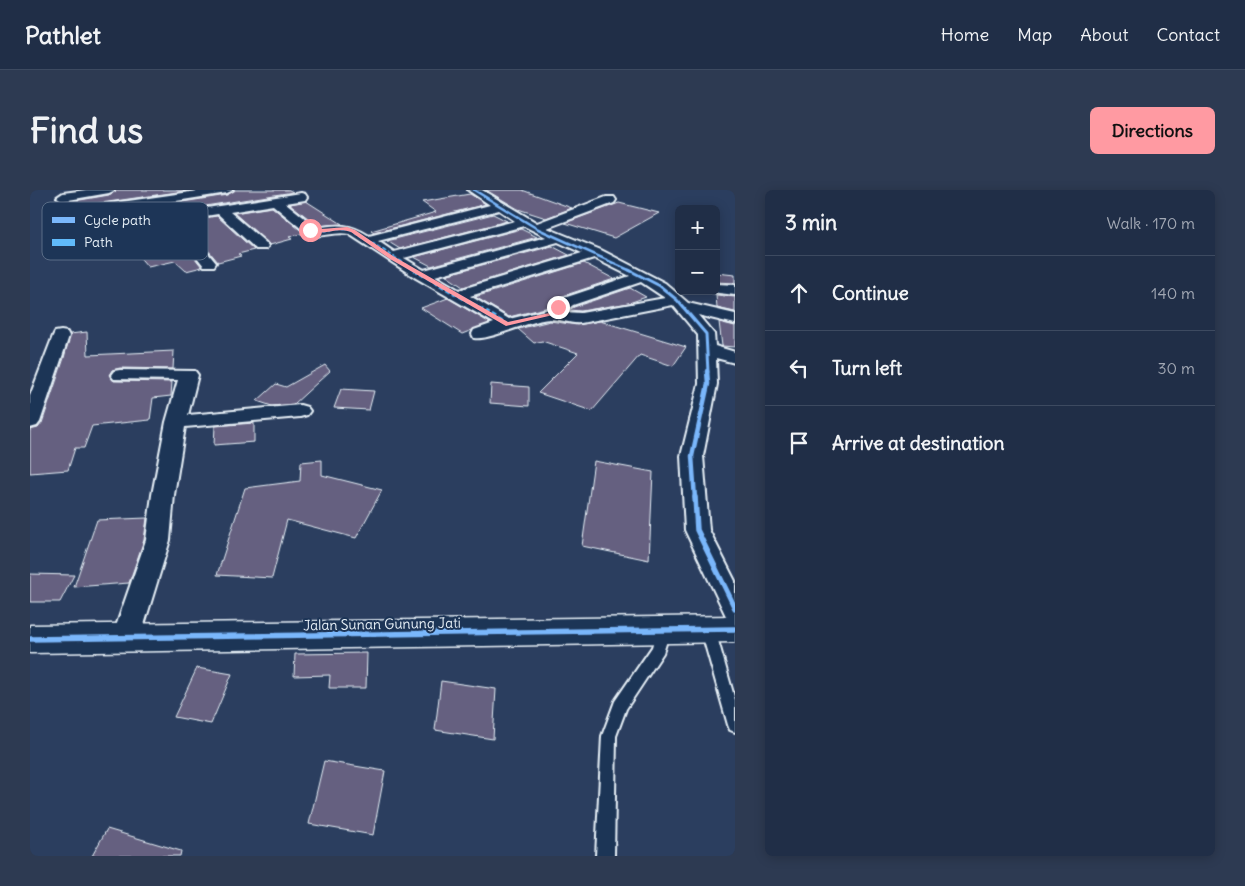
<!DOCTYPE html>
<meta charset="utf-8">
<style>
:root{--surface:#202e47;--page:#2d3a52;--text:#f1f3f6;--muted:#a2a8b4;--line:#3d4a60;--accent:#ff9aa2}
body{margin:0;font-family:Delius,sans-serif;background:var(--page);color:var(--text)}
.controls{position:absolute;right:15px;top:15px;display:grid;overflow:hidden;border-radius:8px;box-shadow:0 2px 12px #0003}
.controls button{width:45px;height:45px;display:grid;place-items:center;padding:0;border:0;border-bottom:1px solid var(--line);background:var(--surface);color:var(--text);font:25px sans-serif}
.stop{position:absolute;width:15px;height:15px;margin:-11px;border:4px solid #ff9aa2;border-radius:50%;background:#fff}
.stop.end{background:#ff9aa2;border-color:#fff;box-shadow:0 1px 5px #0008}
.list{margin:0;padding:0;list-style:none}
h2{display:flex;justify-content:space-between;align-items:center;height:65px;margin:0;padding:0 20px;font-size:21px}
h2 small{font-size:16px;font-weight:400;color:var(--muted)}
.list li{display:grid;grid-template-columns:32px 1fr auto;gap:15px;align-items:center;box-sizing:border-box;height:75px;padding:0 20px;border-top:1px solid var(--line)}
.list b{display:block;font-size:19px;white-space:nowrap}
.list em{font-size:16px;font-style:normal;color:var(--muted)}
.icon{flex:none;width:28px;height:28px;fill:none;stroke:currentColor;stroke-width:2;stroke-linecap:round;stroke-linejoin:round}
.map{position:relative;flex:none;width:705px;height:666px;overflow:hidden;border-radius:8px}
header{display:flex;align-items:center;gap:30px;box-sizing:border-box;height:70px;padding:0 25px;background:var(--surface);border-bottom:1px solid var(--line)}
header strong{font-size:24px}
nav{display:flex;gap:28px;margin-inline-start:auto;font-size:18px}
.intro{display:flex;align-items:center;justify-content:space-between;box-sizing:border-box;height:120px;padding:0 30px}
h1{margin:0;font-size:35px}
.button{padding:12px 22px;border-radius:8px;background:var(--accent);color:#111;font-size:18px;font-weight:700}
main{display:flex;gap:30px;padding:0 30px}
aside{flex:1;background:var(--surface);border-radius:8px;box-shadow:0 2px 12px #0003}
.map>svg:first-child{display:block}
.building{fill:#656180;stroke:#e8f1f8}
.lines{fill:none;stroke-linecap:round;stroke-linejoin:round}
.lane-casing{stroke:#e8f1f8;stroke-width:4}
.street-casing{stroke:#e8f1f8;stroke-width:4}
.secondary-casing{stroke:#e8f1f8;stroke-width:3}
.lane{fill:#1d3557;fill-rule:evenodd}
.street{fill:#1d3557;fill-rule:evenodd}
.secondary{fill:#1d3557;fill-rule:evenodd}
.quiet-far1{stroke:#60bafa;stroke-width:2;stroke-dasharray:4.5 2;stroke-linecap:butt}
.quiet{stroke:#60bafa;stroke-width:2.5;stroke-dasharray:5 2.5;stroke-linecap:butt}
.cycleway-far3-casing{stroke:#1d3557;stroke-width:4.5}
.cycleway-far2-casing{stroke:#1d3557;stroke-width:5}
.cycleway-far1-casing{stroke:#1d3557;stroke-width:7}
.cycleway-casing{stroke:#1d3557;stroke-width:9}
.cycleway-far3{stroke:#7ab7fb;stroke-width:2.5}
.cycleway-far2{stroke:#7ab7fb;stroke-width:3}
.cycleway-far1{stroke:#7ab7fb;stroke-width:4.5}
.cycleway{stroke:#7ab7fb;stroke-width:5.5}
.route{fill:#ff9aa2}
.labels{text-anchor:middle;stroke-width:4;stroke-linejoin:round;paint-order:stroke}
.street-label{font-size:14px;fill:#e8f1f8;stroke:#1d3557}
.key{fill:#1d3557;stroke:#5a6d87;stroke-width:1}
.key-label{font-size:14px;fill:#e8f1f8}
</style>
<header>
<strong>Pathlet</strong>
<nav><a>Home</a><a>Map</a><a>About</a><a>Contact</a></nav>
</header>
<div class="intro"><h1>Find us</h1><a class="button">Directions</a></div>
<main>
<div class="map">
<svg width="705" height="666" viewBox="0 0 705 666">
<rect width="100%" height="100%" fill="#2b3e5f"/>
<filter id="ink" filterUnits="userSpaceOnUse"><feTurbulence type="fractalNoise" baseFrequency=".02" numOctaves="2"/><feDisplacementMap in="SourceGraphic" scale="10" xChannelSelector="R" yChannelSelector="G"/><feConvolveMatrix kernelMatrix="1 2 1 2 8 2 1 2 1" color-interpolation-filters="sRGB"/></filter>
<g filter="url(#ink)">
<path class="building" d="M87,0H161L64,14L56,21L64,26L197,5L205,0H259L263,2L69,33L63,37L60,33L49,35L40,23H37L33,13L79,5Z
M456,0H492L542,18L516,28L488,19Z
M440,4L456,14L344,43L341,41L406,22L392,12Z
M276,11L312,34L288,36L260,14Z
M589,13L629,23L584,48L535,33Z
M242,17L274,43L259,47L262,49L240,55L204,23Z
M463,24L477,31L370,59L357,51Z
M187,26L224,60L208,64L211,66L188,72L154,31Z
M138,34L172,77L156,81L145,71L118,77L106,63L96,56H93L78,43L98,40V43L120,64L126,66L135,60L119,44L133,40L135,35Z
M491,39L507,47L401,76L384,67Z
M522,56L539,65L433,97L415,85Z
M554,73L584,89L530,107L515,118L479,127L445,107Z
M686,83L705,85V93L686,92Z
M600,98L616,107L599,113L551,121L539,120L544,117Z
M686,105L705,107V122L687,118Z
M418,108L460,133L432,144L391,118Z
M520,131L547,135L570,131L656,157L643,176L610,165L562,221L508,203L548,163L512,151L504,153L488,139Z
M689,132L705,136V157L692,156Z
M57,142L58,165L144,161L143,179L90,178L82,180L79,185L84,191L142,192L141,206L123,208L120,230L62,236L54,258H45L38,280L0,283V240L8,238L12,233L34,168L40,144Z
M295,175L300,181L264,214L242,216L227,211L246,194L256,197Z
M461,194L499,197V216L460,213Z
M311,199L344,201L339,220L304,218Z
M224,233V252L184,255L185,236Z
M292,270V285L352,300L326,348L257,330L242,388L187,385L215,298L270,291L271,272Z
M564,271L623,282L619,370L552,356Z
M117,328L114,350L99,393L44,397L67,330Z
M0,384L44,385L30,412H0Z
M337,463L336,498H299L300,485L264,486L265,464Z
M167,478L202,484L181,534L144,527Z
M411,491L466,499L463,549L405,540Z
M294,571L355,581L343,645L279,634Z
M77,639L151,661L150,666H62Z"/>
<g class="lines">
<g class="lane-casing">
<path id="lane" d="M678,435L683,436L685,440L705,510V542L700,540L698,535L671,440L673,436Z
M633,436L638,437L640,441L633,463L596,519L586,546L584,666H566L572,546L585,511L622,457L628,437Z"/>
</g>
<g class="street-casing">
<path id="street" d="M56,0H85L79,3L33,11L27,7L33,3Z
M174,0H203L197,3L64,24L58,20L64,16Z
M438,0H452L507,33L576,7H584L586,10L584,13L517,38L571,60L635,93L658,113L705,124V134L668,125L684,144L685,156L705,162V173L686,168L687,194L673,266L679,340L705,391V429L696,426L655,340L651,266L669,194L668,145L643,115L551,133C540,134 531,129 520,129C500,130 459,151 444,148L442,144L444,140L464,133L386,88L319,44C305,41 292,48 279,45L243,15L200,22L236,53L238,56L236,59H226L188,24L151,30L186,73L184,76H174L139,32L132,33L133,35L132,38L115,43L133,60L126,64L121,63L99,42L101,39L110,36L69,43L63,39L69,35L271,3L275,4L277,7L275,10L256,13L287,38C307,34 321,34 339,46L460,15ZM469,20L485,31L364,62L348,51ZM494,36L516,47L394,80L374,68ZM528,52L552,63L429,100L405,86ZM564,68L600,86L531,109L516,120L479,129L440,106ZM611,92L635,108L551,123L533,122L543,115Z
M686,94L705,95V105L681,102L686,101Z
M31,141L37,142L39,146L10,232L7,236L0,238V206L23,146L25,142Z
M90,180L165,181L168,185L158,225L270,215L277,217L280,221L277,225L270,227L155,237L144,305L140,350L110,448L106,456L96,460L86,456L82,448L116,350L122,305L136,232L148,190L84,189L81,185L84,181Z"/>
</g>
<g class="secondary-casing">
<path id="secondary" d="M705,426V452L0,463V435Z"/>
</g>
<use href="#lane" class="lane"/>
<use href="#street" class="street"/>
<use href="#secondary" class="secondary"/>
<path class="quiet-far1" d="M280,40C295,43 309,36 323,41L386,81"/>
<path class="quiet" d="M384,80L477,134"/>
<g class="cycleway-far3-casing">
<path id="cycleway-far3" d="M444,0L506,38L601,81"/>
</g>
<g class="cycleway-far2-casing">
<path id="cycleway-far2" d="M599,80L630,96L647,110L676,144L678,182"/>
</g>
<g class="cycleway-far1-casing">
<path id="cycleway-far1" d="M665,309L662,266L678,194L677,181"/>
</g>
<g class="cycleway-casing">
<path id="cycleway" d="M665,307L667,340L705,418
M0,449L705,439"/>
</g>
<use href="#cycleway-far3" class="cycleway-far3"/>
<use href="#cycleway-far2" class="cycleway-far2"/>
<use href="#cycleway-far1" class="cycleway-far1"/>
<use href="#cycleway" class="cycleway"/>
</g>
</g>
<path class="route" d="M317,37L325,40L363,66L478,132L519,123L526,116L531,117L523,125L476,136L360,69L321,42C307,36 292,47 278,40Z"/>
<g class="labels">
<g class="street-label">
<text transform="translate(352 434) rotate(-1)" y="5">Jalan Sunan Gunung Jati</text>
</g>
</g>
<rect x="12" y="12" width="166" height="58" rx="8" class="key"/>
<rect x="22" y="27" width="23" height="6" fill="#7ab7fb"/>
<rect x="22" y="49" width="23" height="7" fill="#60bafa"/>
<g class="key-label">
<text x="54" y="35">Cycle path</text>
<text x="54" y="57">Path</text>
</g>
</svg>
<div class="controls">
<button>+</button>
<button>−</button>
</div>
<div class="stop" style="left:280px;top:40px"></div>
<div class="stop end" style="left:528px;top:117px"></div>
</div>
<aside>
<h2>3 min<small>Walk · 170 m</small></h2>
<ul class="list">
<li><svg class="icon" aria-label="ahead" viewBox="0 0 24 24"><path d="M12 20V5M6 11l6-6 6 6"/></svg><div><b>Continue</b></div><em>140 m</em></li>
<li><svg class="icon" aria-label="left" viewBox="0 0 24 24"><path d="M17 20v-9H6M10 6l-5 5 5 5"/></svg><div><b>Turn left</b></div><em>30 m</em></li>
<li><svg class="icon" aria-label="arrive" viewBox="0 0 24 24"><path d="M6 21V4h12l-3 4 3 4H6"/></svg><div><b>Arrive at destination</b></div></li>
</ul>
</aside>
</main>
